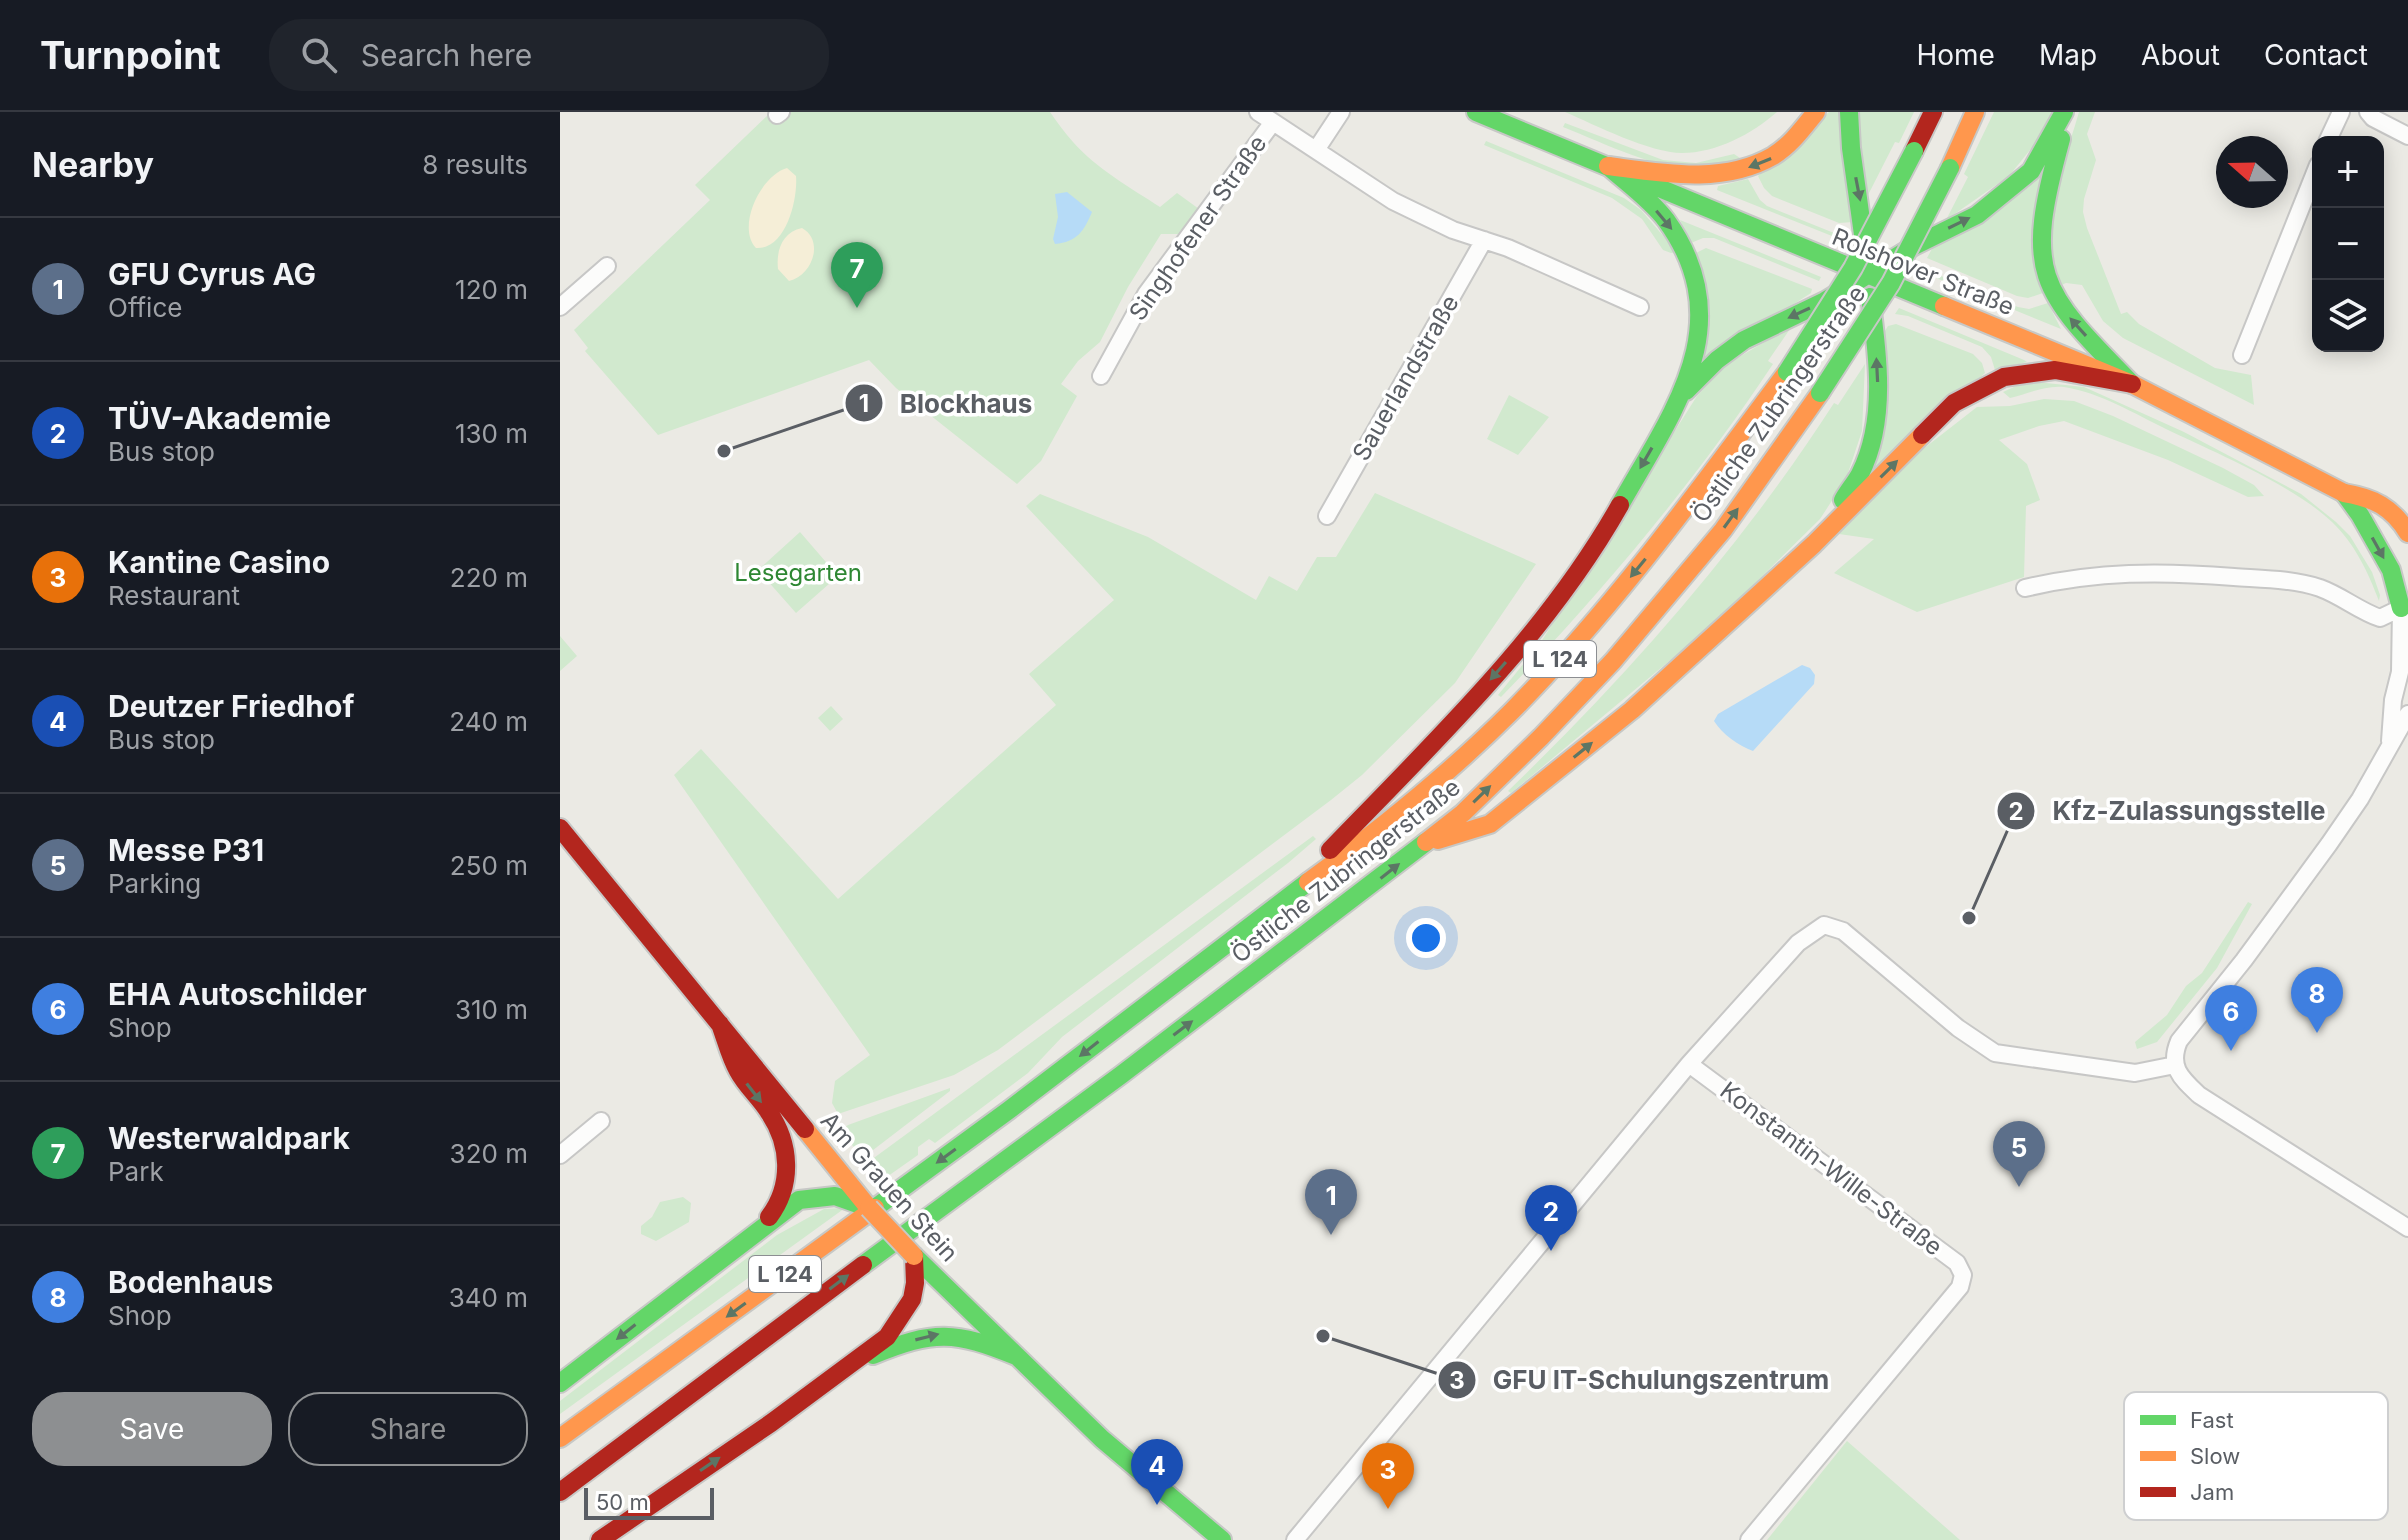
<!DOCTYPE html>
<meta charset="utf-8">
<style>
:root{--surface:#171b24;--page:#20242c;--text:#f1f3f6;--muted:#9ea1a6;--line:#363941;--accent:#8d8f91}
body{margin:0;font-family:Inter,sans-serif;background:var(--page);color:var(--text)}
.controls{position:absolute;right:24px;top:24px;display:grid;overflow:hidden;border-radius:16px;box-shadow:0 4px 20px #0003}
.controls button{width:72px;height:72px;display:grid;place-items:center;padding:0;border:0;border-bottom:2px solid var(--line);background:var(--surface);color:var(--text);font:40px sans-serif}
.compass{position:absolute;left:1656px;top:24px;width:72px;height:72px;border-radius:50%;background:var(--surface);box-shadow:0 4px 20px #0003;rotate:290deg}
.scale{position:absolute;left:24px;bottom:20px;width:130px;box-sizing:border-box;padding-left:8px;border:4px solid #5a5e64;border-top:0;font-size:22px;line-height:28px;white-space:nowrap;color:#5a5e64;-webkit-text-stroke:6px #fff;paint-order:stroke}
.you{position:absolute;left:866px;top:826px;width:28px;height:28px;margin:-20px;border:6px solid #fff;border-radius:50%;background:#1a73e8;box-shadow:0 0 0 12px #1a73e833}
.badge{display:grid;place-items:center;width:52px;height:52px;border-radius:50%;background:var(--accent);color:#fff;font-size:26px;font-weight:700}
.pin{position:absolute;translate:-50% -66px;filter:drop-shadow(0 2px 4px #0008)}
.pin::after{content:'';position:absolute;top:42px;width:28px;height:24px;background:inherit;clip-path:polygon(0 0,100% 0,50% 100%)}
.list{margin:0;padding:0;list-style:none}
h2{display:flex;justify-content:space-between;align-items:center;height:104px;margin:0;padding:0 32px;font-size:34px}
h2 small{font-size:26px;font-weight:400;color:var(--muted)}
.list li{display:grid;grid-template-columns:52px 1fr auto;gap:24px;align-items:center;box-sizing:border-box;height:144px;padding:0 32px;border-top:2px solid var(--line)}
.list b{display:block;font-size:30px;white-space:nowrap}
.list p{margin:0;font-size:26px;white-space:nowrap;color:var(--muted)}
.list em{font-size:26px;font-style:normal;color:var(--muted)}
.actions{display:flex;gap:16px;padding:24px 32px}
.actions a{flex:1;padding:18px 0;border:2px solid var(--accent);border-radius:32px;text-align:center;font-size:28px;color:var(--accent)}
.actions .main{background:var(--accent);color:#fff}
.icon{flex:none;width:44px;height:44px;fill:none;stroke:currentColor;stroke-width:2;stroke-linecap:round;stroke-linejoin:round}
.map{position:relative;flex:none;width:1848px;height:1428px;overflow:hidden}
header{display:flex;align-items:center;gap:48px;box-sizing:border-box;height:112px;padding:0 40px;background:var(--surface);border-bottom:2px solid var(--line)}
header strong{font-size:38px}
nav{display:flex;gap:44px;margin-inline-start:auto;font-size:28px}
.search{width:560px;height:72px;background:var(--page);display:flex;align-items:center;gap:20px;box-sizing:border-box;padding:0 28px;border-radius:32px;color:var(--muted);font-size:30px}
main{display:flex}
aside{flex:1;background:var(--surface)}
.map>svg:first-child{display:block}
.green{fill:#d1e9ce}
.sand{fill:#f5eed7}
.water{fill:#b6dbf7}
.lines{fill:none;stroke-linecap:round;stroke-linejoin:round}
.street-casing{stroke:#c7c7c6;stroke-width:20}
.fast-casing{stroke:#c7c8c6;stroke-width:22}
.slow-casing{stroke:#c7c8c6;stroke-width:22}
.jam-casing{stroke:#c7c8c6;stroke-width:22}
.street{stroke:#fcfcfb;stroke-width:16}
.fast{stroke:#63d668;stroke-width:18}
.slow{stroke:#ff974d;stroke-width:18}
.jam{stroke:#b3261e;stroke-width:18}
.fast-bridge-casing{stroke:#c7c8c6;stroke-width:22;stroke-linecap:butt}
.slow-bridge-casing{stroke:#c7c8c6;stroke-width:22;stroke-linecap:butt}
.fast-bridge{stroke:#63d668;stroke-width:18}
.slow-bridge{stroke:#ff974d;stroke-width:18}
.oneway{fill:#5c7665}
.labels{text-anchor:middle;stroke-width:7;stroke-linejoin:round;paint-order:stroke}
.shield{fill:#fff;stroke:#8c8e92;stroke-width:2}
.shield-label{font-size:22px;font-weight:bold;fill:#5a5e64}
.street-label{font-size:24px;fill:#5a5e64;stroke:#fff}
.park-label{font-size:24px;fill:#2e8733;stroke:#fff}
.key{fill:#fff;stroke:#cecfd0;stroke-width:2}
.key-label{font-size:22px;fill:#5a5e64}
.leader{fill:none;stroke:#5a5e64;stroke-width:3}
.callout-dot{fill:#5a5e64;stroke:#fff;stroke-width:3}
.mark-label{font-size:24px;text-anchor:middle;font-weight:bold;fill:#fff}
.callout-label{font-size:26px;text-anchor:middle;font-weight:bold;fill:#5a5e64;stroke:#fff;stroke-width:7;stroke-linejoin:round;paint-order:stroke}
</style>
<header>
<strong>Turnpoint</strong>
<div class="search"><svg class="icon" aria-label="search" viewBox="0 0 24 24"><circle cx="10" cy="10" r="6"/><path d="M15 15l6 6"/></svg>Search here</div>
<nav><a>Home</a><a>Map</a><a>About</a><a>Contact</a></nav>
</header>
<main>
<aside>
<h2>Nearby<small>8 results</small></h2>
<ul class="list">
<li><span class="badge" style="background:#5c6f8a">1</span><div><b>GFU Cyrus AG</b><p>Office</p></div><em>120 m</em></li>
<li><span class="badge" style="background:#1a4fb4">2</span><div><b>TÜV-Akademie</b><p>Bus stop</p></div><em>130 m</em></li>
<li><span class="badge" style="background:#e8710a">3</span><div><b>Kantine Casino</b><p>Restaurant</p></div><em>220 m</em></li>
<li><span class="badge" style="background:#1a4fb4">4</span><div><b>Deutzer Friedhof</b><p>Bus stop</p></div><em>240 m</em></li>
<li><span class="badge" style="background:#5c6f8a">5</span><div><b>Messe P31</b><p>Parking</p></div><em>250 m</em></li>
<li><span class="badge" style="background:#3f7fe0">6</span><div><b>EHA Autoschilder</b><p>Shop</p></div><em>310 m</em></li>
<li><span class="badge" style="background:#2e9e5b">7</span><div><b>Westerwaldpark</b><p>Park</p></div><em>320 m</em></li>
<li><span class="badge" style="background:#3f7fe0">8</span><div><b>Bodenhaus</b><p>Shop</p></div><em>340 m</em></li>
</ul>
<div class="actions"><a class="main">Save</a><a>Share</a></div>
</aside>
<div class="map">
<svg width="1848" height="1428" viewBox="0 0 1848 1428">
<rect width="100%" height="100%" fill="#ebeae4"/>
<path class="green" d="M211,0H490C497,10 505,21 513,30C537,57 571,76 600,95L617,81L639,97L620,122H601L568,175L540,230L518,249L501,272L517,284L481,349L457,372L336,276L309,248L98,323L25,239L28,236L14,218L150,88L135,73Z
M1005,0H1217C1192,22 1156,41 1122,41C1090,41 1035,13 1005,0Z
M1269,0H1280L1293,110L1279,111L1212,84L1204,76L1198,64Z
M1297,0H1354L1339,31L1335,30L1308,83Z
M1434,0H1492L1478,28L1449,64L1386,108L1408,65L1404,62Z
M1519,0H1535L1527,22L1536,48L1524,87L1523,100L1527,116L1561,202L1567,200L1579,212L1655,256L1691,263L1694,293L1563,226L1543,209L1522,173L1506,171L1499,174C1478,116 1503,55 1519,0Z
M1005,11L1103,48L1136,51L1174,42L1180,46L1181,52C1118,70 1061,38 1003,15Z
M926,29L1064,86L1081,98L1117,140L1111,141L1103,138L1082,107L1052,86L924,33Z
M1486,49L1483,181L1468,186L1457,184L1367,146L1374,133Z
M1188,67L1200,88L1207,94L1274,121L1286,122L1282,128L1157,78L1158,74Z
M1120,108L1261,165L1259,169L1154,126H1143L1131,131Z
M1146,136L1252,177L1251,181L1142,251L1136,141Z
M1361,156L1458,195L1469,197L1488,191L1501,217L1359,159Z
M1339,196L1464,248L1467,250L1435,258L1431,245L1422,235L1348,204L1335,202Z
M1336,212L1413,242L1422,251L1425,261L1304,369L1320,227L1328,214Z
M1232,214L1208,249L1213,252C1133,372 1041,482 941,585L938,583L979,533L1137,284L1167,252Z
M1305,252L1302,319L1286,367L1260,407L1156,510L951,681L948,679C1070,561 1182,434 1274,291L1278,293Z
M1467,269L1524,275L1542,283L1624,320L1741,382L1776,410L1790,424L1812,460L1820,483L1819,489C1808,460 1795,432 1772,410C1733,373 1656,341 1606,317C1575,302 1539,280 1504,275C1485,273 1468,282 1450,286L1443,280Z
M949,283L989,305L958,343L927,327Z
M1484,287L1514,289L1553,304L1663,356L1694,373L1704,384L1688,385L1608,348L1504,309L1479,314L1439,328L1467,352L1480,388L1466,394L1464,465L1357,500L1274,461L1314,427L1279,422L1358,341L1417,295L1450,294Z
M815,381L976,452L895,571L802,663L771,688L438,938L394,963L278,1002L272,991L275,969L310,943L114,663L141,637L278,787L496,593L469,562L554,488L466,394L480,382L588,425L696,488L709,464L737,479L757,445H776Z
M240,420L278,464L236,501L198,458Z
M0,524L17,544L0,559Z
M271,594L283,607L270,619L258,606Z
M753,724L756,727L728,751L502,925L468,961L375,1031L369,1027L358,1035V1043L321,1069L311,1059L307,1051Z
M1688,790L1692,792L1657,856L1597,930L1577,937L1575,930L1607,903L1626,874L1642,861Z
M390,976V979L304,1045L279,1020L288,1013Z
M123,1085L131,1091L129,1110L96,1129L81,1122V1114L92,1105L100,1090Z
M285,1096L0,1302V1289L217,1123L264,1097Z
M1287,1329L1400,1428H1207Z"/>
<path class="sand" d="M227,56L236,64C238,87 226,138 196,136C176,115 201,63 227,56Z
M242,116C265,129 252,164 229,169L218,157C216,139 222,120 242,116Z"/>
<path class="water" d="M507,80L532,100C524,119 517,130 495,132L493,127L498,105L495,82Z
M1242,553L1250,556L1255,563L1254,572L1193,639C1179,634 1162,622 1154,609L1158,602Z"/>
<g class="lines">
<g class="street-casing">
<path id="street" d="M698,0L833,89L893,118L948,136L1080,195
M1808,0L1813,6L1848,24
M217,3L221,0
M1767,30L1781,0
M756,38L781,0
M0,195L47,154
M1682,243L1758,53
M541,264L586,182L713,10
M767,404L924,128
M1465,476C1537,459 1601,459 1674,465C1703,467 1733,467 1760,476C1782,484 1799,499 1820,506L1841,496
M1848,602L1800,687L1769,732L1684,848L1619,929C1608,955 1621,966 1639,983L1848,1116
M1830,629L1833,588L1840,560L1841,496
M1129,952L1397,1151L1403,1163L1400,1175L1189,1428
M0,1043L41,1009
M735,1428L1129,952L1238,831L1264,813L1283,819L1398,916L1435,941L1575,961L1615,953"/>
</g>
<g class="fast-casing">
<path id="fast" d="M916,0L1384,194
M1289,0L1291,36L1306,144
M1501,27C1464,161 1477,176 1572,272
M1048,54C1067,71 1091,88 1106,108C1181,212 1113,299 1060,393
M1126,279L1157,248L1184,228L1265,189L1354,134L1417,103L1471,59L1504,0
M1784,381L1800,403L1831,458L1841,496
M1283,388C1288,379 1295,371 1300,362C1327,309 1318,242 1310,185
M315,1096L449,998L748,770
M354,1144L542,1327L662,1428
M303,1153L561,963L866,730
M313,1243C374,1218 395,1219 456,1244
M0,1271L239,1088L275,1084L309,1096"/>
</g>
<g class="slow-casing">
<path id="slow" d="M1048,54C1101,61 1163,73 1213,44C1231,33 1243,16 1256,0
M1390,56L1415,0
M1384,194L1572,272L1784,381C1814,386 1832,395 1848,421
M878,728L930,712L1072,598L1254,432L1362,323
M866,730L903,701L981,625L1053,549L1163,418L1260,281
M748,770C821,717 889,662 952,599C1055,495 1140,376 1227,260
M245,1017L308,1095
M0,1326L315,1096"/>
</g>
<g class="jam-casing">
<path id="jam" d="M1354,39L1373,0
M1362,323L1394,291L1444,265L1495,258L1572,272
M0,716L245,1017
M770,738C874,630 986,524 1060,393
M160,912C166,928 170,945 178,959C186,974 199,985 208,999C231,1032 233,1073 209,1105
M0,1380L303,1153
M40,1428L211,1311L327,1225L352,1187L355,1171L354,1144"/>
</g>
<use href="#street" class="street"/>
<use href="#fast" class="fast"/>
<use href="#slow" class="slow"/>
<use href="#jam" class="jam"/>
<g class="fast-bridge-casing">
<path id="fast-bridge" d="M1227,260L1293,156L1354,39
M1260,281L1331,171L1390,56"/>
</g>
<g class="slow-bridge-casing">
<path id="slow-bridge" d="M309,1096L354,1144"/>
</g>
<use href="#fast-bridge" class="fast-bridge"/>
<use href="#slow-bridge" class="slow-bridge"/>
</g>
<defs><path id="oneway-solid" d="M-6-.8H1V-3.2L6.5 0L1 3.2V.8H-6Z" transform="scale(2)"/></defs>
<g class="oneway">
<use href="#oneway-solid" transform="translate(1200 51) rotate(158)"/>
<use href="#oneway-solid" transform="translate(1298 77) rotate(79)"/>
<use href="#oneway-solid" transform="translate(1104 108) rotate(50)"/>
<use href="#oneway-solid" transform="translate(1399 111) rotate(-26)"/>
<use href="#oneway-solid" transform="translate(1239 201) rotate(155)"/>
<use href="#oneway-solid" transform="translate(1518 215) rotate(-132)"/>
<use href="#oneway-solid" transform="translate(1317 258) rotate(-93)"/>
<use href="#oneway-solid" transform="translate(1086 346) rotate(120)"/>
<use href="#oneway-solid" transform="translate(1329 357) rotate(-45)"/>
<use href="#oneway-solid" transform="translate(1171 406) rotate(-54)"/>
<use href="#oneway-solid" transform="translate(1818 436) rotate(61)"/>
<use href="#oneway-solid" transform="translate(1078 456) rotate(129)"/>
<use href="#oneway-solid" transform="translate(938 559) rotate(131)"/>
<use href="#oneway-solid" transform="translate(1023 638) rotate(-39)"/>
<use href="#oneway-solid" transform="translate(922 682) rotate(-44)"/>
<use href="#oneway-solid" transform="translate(830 759) rotate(-38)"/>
<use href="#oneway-solid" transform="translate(623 916) rotate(-37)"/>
<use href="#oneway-solid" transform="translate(529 937) rotate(142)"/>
<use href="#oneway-solid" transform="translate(194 981) rotate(52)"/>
<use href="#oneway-solid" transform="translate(386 1044) rotate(144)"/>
<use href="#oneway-solid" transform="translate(279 1170) rotate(-37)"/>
<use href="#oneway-solid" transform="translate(176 1198) rotate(144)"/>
<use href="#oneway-solid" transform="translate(66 1220) rotate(142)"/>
<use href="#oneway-solid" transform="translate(367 1225) rotate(-14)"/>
<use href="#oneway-solid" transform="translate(150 1352) rotate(-34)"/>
</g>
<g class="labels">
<g class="shield">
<rect x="964" y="529" width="72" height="36" rx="6"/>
<rect x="189" y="1144" width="72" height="36" rx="6"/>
</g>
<g class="shield-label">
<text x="1000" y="555">L 124</text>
<text x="225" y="1170">L 124</text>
</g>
<g class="street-label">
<text transform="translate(638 116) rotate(-55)" y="8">Singhofener Straße</text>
<text transform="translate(1363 160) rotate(22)" y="8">Rolshover Straße</text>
<text transform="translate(846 266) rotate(-60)" y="8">Sauerlandstraße</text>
<text transform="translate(1219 292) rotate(-55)" y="8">Östliche Zubringerstraße</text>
<text transform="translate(786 759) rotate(-38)" y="8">Östliche Zubringerstraße</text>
<text transform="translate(1271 1057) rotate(37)" y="8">Konstantin-Wille-Straße</text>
<text transform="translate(329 1075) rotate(48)" y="8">Am Grauen Stein</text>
</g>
<g class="park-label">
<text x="238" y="469">Lesegarten</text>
</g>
</g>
<rect x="1564" y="1280" width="264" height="128" rx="12" class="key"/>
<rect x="1580" y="1303" width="36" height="10" fill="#63d668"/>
<rect x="1580" y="1339" width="36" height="10" fill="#ff974d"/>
<rect x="1580" y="1375" width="36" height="10" fill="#b3261e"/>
<g class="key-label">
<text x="1630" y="1316">Fast</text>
<text x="1630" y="1352">Slow</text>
<text x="1630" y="1388">Jam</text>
</g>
<path class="leader" d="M164 339L304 291M1409 806L1456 699M763 1224L897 1268"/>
<g class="callout-dot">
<circle cx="164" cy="339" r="8"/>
<circle cx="1409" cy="806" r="8"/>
<circle cx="763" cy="1224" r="8"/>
<circle cx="304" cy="291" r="20"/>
<circle cx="1456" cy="699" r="20"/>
<circle cx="897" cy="1268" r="20"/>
</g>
<g class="mark-label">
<text x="304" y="300">1</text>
<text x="1456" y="708">2</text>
<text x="897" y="1277">3</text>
</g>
<g class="callout-label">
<text x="406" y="301">Blockhaus</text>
<text x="1629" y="708">Kfz-Zulassungsstelle</text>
<text x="1101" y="1277">GFU IT-Schulungszentrum</text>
</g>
</svg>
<div class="controls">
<button>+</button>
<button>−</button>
<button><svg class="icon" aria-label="layers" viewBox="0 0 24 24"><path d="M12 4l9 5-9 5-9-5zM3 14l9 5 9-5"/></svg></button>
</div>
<svg class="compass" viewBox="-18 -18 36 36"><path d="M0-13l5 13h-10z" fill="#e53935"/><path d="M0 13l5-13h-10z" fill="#9ea1a6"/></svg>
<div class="scale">50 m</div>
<div class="you"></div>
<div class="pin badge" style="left:771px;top:1123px;background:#5c6f8a">1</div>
<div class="pin badge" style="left:991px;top:1139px;background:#1a4fb4">2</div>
<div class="pin badge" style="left:828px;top:1397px;background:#e8710a">3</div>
<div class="pin badge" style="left:597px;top:1393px;background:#1a4fb4">4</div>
<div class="pin badge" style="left:1459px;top:1075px;background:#5c6f8a">5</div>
<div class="pin badge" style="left:1671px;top:939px;background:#3f7fe0">6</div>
<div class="pin badge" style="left:297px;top:196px;background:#2e9e5b">7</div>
<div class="pin badge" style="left:1757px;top:921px;background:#3f7fe0">8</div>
</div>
</main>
